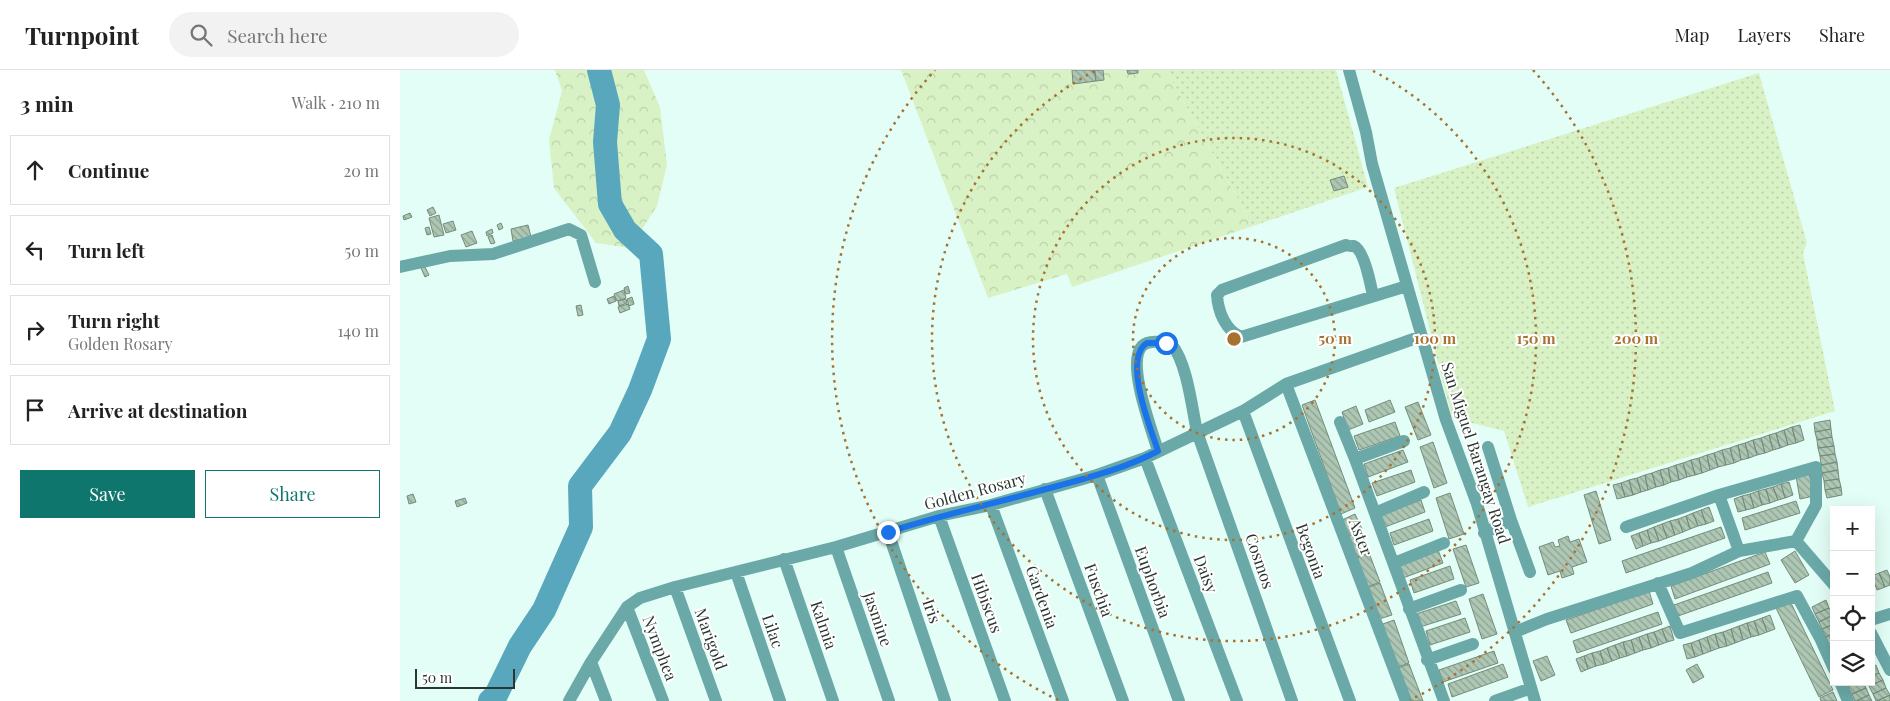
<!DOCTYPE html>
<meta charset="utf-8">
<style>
:root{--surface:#fff;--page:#f2f2f2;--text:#222;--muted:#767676;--line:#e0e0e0;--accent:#0f766e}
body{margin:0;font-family:"Playfair Display",serif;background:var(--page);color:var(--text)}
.controls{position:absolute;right:15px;bottom:15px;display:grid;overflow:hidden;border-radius:0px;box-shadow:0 5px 20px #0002}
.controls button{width:45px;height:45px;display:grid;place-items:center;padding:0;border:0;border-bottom:1px solid var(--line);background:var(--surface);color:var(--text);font:25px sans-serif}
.scale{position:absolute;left:15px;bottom:12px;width:100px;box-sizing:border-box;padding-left:5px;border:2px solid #293632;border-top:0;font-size:14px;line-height:18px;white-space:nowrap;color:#293632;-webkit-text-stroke:4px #fff;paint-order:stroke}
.stop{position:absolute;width:15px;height:15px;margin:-11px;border:4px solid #1a73e8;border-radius:50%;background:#fff}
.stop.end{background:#1a73e8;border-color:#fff;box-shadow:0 1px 5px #0008}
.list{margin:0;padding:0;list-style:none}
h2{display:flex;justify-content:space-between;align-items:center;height:65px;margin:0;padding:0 20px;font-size:21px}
h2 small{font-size:16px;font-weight:400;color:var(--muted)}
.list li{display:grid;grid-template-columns:32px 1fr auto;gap:15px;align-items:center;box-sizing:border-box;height:70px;margin:0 10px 10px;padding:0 10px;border:1px solid var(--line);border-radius:0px}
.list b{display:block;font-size:19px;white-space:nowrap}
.list p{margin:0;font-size:16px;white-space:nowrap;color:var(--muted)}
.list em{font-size:16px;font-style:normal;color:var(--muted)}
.actions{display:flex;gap:10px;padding:15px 20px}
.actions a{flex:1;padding:11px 0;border:1px solid var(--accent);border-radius:0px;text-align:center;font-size:18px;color:var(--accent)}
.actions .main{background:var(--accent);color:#fff}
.icon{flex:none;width:28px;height:28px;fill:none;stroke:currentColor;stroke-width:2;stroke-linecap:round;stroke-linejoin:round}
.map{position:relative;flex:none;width:1490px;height:631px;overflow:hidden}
header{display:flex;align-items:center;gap:30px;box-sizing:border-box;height:70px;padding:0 25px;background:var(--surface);border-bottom:1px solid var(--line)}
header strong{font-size:24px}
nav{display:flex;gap:28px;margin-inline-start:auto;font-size:18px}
.search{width:350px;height:45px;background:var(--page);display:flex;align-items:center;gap:12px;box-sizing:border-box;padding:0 18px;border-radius:28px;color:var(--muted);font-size:19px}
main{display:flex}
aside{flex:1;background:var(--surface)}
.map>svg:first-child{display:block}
.grass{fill:url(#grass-dots)}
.forest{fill:url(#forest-crowns)}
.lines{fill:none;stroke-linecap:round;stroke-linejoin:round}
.river{stroke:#58a7bc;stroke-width:24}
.building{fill:url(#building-back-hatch);stroke:#758c7b}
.minor{stroke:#6aa9a8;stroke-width:12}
.route{stroke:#1a73e8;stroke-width:6}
.ring{fill:none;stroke:#a9712f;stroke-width:2.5;stroke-dasharray:2.5 5}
.labels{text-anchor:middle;stroke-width:4;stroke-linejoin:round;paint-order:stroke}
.street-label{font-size:16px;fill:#293632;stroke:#fff}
.centre{fill:#a9712f;stroke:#fff;stroke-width:2.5}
.ring-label{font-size:15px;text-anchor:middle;font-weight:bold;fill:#a9712f;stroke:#fff;stroke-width:4;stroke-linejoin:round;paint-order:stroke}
</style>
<header>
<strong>Turnpoint</strong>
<div class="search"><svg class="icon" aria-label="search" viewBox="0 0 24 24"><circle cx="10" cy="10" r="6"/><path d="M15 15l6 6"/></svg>Search here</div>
<nav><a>Map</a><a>Layers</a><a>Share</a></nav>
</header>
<main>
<aside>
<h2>3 min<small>Walk · 210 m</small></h2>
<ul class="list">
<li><svg class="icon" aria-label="ahead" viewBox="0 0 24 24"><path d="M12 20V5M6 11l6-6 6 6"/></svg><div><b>Continue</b></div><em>20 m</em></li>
<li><svg class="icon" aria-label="left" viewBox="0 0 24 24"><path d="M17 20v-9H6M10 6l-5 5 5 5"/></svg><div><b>Turn left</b></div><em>50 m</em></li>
<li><svg class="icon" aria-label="right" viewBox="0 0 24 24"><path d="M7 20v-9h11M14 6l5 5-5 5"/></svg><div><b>Turn right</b><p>Golden Rosary</p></div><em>140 m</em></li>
<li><svg class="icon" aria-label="arrive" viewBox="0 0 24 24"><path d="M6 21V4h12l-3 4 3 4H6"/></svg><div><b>Arrive at destination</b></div></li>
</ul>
<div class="actions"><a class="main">Save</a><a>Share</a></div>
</aside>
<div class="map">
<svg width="1490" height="631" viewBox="0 0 1490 631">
<defs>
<pattern id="grass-dots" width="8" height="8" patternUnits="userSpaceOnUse" patternTransform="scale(1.25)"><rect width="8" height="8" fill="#d9f2c5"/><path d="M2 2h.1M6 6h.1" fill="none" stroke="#bad0aa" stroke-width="1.8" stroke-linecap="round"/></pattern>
<pattern id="forest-crowns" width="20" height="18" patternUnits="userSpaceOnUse" patternTransform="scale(1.25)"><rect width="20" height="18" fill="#d9f2c5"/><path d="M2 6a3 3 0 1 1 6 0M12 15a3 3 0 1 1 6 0" fill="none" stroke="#bad0aa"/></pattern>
<pattern id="building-back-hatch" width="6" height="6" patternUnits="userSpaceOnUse" patternTransform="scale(1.25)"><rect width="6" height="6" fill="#aec7b4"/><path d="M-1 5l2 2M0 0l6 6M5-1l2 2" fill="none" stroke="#8ea293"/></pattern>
</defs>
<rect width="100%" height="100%" fill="#e3fef6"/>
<path class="grass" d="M766,0H936L968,117L853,156Z
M1359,3L1407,173L1403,183L1435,341L1128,437L1104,361L1052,348L994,118Z"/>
<path class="forest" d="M155,0H244L260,37L267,95L257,136L230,178L196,173L154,118L149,70L162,21Z
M501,0H766L853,156L672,217L667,204L588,228Z"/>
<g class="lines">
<path class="river" d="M90,631L96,625L120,576L144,540L181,457L180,416L220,363L240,320L259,269L251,184L225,160L210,134L205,72L208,35L199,0"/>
</g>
<path class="building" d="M672,0H694L696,11L673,14Z
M695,0H703L704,10L696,11Z
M727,0H738V3L728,4Z
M944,106L948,117L934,121L930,110Z
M33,137L36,143L30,146L27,140Z
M10,143L12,147L4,150L3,146Z
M39,145L44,165L34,167L29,148Z
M53,151L56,160L46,163L43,154Z
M101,153L103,158L99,160L97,155Z
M128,155L131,167L113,171L111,159Z
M29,157L31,164L27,165L25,158Z
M92,159L93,163L87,166L86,162Z
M72,161L77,173L66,177L61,165Z
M92,165L95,173L91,174L88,167Z
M25,197L29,205L25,207L21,198Z
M228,216L230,223L226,224L224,218Z
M224,220L226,228L217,231L214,224Z
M214,226L216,231L209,234L207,229Z
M232,227L234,234L229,236L227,229Z
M226,229L227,233L219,236L218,231Z
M228,234L230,239L220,243L218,237Z
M181,235L183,245L178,246L176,236Z
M915,330L955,438L941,444L902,335Z
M990,330L995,342L969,352L965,340Z
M1018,332L1031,365L1018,370L1005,337Z
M956,336L963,354L948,360L942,342Z
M1430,350L1431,359L1415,362L1414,353Z
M995,352L1000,366L959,380L954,366Z
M1400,355L1404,370L1396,373L1392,357Z
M1392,357L1396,373L1388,375L1384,360Z
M1431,359L1432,367L1417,370L1415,362Z
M1384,360L1388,375L1380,378L1376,363Z
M1376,363L1380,378L1373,380L1369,365Z
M1369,365L1373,380L1365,383L1361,368Z
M1432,367L1434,376L1418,378L1417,370Z
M1361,368L1365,383L1357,385L1353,370Z
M1353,370L1357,385L1349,388L1345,373Z
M1033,372L1047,413L1034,418L1020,377Z
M1345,373L1349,388L1341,390L1338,375Z
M1338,375L1341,390L1334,393L1330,378Z
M1434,376L1435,384L1420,386L1418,378Z
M1330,378L1334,393L1326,395L1322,380Z
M1003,380L1008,392L968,407L964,394Z
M1322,380L1326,395L1318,397L1314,383Z
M1314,383L1318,397L1310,400L1307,385Z
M1435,384L1437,392L1421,395L1420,386Z
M1307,385L1310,400L1302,403L1299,388Z
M1299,388L1302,403L1295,405L1291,390Z
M1291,390L1295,405L1287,407L1283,393Z
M1437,392L1438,400L1422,403L1421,395Z
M1283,393L1287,407L1279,410L1276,395Z
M1276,395L1279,410L1271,412L1268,398Z
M1268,398L1271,412L1264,415L1260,400Z
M1011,400L1015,412L977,426L972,413Z
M1260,400L1264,415L1256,417L1252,403Z
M1438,400L1439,409L1424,411L1422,403Z
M1252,403L1256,417L1248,420L1245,405Z
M1409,403L1414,426L1400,429L1396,406Z
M1245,405L1248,420L1241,422L1237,408Z
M1237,408L1241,422L1233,425L1229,410Z
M1439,409L1441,417L1425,420L1424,411Z
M1229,410L1233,425L1225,427L1221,413Z
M1389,412L1393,425L1385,428L1381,414Z
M1221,413L1225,427L1217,429L1213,415Z
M1381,414L1385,428L1378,430L1373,417Z
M1373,417L1378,430L1370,433L1366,419Z
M1441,417L1442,425L1427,428L1425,420Z
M1366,419L1370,433L1362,435L1358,421Z
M1196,421L1211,470L1199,474L1184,425Z
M1358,421L1362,435L1354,438L1350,424Z
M1050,423L1064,464L1049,469L1036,428Z
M13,424L16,432L9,434L7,426Z
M1350,424L1354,438L1346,440L1342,426Z
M1342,426L1346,440L1338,442L1334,429Z
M65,428L67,433L57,437L55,431Z
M1021,430L1025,442L985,457L981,445Z
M1396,431L1400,443L1345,460L1342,448Z
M1309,437L1314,451L1306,454L1301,440Z
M1301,440L1306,454L1298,456L1293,443Z
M1293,443L1298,456L1290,459L1286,446Z
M955,444L962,459L948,465L942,450Z
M1286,446L1290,459L1283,462L1278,449Z
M1029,449L1033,461L994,475L990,463Z
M1278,449L1283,462L1275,465L1270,451Z
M1270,451L1275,465L1267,468L1262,454Z
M1262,454L1267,468L1259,471L1254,457Z
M1254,457L1259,471L1251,473L1247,460Z
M1321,457L1325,468L1226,503L1222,491Z
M1247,460L1251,473L1243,476L1239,463Z
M961,461L970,482L957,487L949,466Z
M1239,463L1243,476L1236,479L1231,466Z
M1168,466L1170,472L1179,469L1187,492L1172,497L1174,504L1162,508L1160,501L1148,505L1139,477L1153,472L1155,477L1160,476L1158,470Z
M1066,475L1079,513L1066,517L1053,479Z
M1038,480L1043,493L1003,508L998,495Z
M1395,481L1409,505L1395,513L1381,490Z
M1365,482L1370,494L1275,529L1271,516Z
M969,483L980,512L967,517L957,488Z
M1050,496L1054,509L1014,523L1010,510Z
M1487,500L1490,507V515L1485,517L1479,503Z
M1368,502L1372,513L1278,546L1274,535Z
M1479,503L1485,517L1477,520L1472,506Z
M980,513L992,545L979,549L967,518Z
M1249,521L1253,534L1171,563L1166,550Z
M1083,524L1097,564L1082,569L1069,529Z
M1426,530L1429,538L1415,544L1412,537Z
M1056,531L1061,544L1020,557L1016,544Z
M1390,531L1433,620L1419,627L1376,538Z
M1429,538L1433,545L1419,552L1415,544Z
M1258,542L1262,554L1177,583L1173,571Z
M1370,545L1375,559L1367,562L1362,548Z
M1433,545L1434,554L1422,559L1419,552Z
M1065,548L1070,562L1030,575L1026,561Z
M1362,548L1367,562L1359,565L1354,551Z
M994,550L1009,593L995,598L980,555Z
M1354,551L1359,565L1351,567L1347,553Z
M1347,553L1351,567L1343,570L1339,556Z
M1434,554V563L1426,567L1422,559Z
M1270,556L1274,570L1267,572L1262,559Z
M1339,556L1343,570L1335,573L1331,559Z
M1262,559L1267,572L1259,575L1254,562Z
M1331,559L1335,573L1327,576L1323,562Z
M1254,562L1259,575L1251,578L1247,564Z
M1323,562L1327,576L1319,578L1315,564Z
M1434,563V572L1429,574L1426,567Z
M1247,564L1251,578L1243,580L1239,567Z
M1315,564L1319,578L1311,581L1307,567Z
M1239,567L1243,580L1235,583L1231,570Z
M1307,567L1311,581L1303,584L1299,570Z
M1231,570L1235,583L1227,586L1223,572Z
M1299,570L1303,584L1295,587L1291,573Z
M1223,572L1227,586L1220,588L1215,575Z
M1291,573L1295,587L1287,589L1283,575Z
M1215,575L1220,588L1212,591L1207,578Z
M1207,578L1212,591L1204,594L1200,581Z
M1094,581L1098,593L1043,612L1039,600Z
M1200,581L1204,594L1196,596L1192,583Z
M1192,583L1196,596L1188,599L1184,586Z
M1147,586L1155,605L1141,611L1133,591Z
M1184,586L1188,599L1181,602L1176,589Z
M1009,594L1023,631H1008L995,599Z
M1103,594L1108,607L1052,627L1048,614Z
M1297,594L1304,607L1293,613L1286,600Z
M1476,595L1479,603L1471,606V597Z
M1479,603L1483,610L1469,616L1467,612H1471V606Z
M1483,610L1486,618L1473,624L1469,616Z
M1458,612H1463L1466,618L1452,624L1448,617Z
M1466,618L1469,625L1455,631L1452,624Z
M1486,618L1490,625L1476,631L1473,624Z
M1433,622L1437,631H1421L1420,628Z
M1469,625L1472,631H1457Z
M1490,625V631H1477Z"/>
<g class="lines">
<path class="minor" d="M949,0L966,62L972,94L1046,350L1077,434L1135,631
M0,197L50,186L93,184L169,159L181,165L195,212
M973,226C971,216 964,180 954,176C954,176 946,176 946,175L822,220L817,225C818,241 825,260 841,267L1007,216
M886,314L1006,631
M843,341L950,631
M940,352L955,389L1044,631
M1088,377L1111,450
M758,381C752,360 726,293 742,276C749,269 764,272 772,275C787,293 792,338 797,362L892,631
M745,388L837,631
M955,389L1004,371
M697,405L779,631
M645,419L723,631
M1319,425L1339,481
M591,435L663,631
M975,443L1024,422
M539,446L605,631
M488,462L545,631
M1084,463L1111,450L1130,502
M1396,471L1434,515
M436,477L489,631
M384,489L433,631
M994,493L1044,473
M336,502L380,631
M1258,513L1280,563L1397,526L1421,570L1434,599
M275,517L316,631
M227,537L263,631
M1009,539L1061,520
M1471,550L1490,544
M1115,562L1147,549L1292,503L1339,481L1396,471L1416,435V397L1319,425L1226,457
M1471,563L1490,600
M1027,590L1073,574
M191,592L206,631
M1440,612L1448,631
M169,631L191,592L227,537L240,528L275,517L436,477L539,446L591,435L697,405L745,388L843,341L886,314L1022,266
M1095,631L1131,618"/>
</g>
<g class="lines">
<path class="route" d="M488,462C545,444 604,431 661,415C694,406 728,397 758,381C751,359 722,289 747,273H766"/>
</g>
<g class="ring">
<circle cx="834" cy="269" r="101"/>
<circle cx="834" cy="269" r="201"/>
<path d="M973 1A302 302 0 1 1 695 1"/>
<path d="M658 630A402 402 0 0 1 535 0M1133 0A402 402 0 0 1 1010 630"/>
</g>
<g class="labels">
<g class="street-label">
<text transform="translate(1076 383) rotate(72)" y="6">San Miguel Barangay Road</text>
<text transform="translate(575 421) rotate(-15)" y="6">Golden Rosary</text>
<text transform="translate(961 467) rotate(69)" y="6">Aster</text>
<text transform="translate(911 481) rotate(70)" y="6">Begonia</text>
<text transform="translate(860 491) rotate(71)" y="6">Cosmos</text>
<text transform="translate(806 504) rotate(69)" y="6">Daisy</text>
<text transform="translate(753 512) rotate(70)" y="6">Euphorbia</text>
<text transform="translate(699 520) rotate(70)" y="6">Fuschia</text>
<text transform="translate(642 527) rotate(70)" y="6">Gardenia</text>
<text transform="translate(587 533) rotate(70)" y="6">Hibiscus</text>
<text transform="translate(532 541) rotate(71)" y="6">Iris</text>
<text transform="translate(478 549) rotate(71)" y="6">Jasmine</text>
<text transform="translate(424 555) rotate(71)" y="6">Kalmia</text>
<text transform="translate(373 561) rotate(71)" y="6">Lilac</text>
<text transform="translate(311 569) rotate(70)" y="6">Marigold</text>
<text transform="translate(260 578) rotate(69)" y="6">Nymphea</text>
</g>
</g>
<circle cx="834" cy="269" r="8" class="centre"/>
<g class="ring-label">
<text x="935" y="274">50 m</text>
<text x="1035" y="274">100 m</text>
<text x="1136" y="274">150 m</text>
<text x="1236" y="274">200 m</text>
</g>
</svg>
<div class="controls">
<button>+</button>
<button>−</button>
<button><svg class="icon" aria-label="locate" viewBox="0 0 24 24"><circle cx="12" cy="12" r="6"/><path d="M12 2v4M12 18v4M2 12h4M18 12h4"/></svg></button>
<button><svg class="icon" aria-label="layers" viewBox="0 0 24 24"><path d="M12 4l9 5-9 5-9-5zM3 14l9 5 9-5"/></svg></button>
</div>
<div class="scale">50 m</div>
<div class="stop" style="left:766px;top:273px"></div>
<div class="stop end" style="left:488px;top:462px"></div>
</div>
</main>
